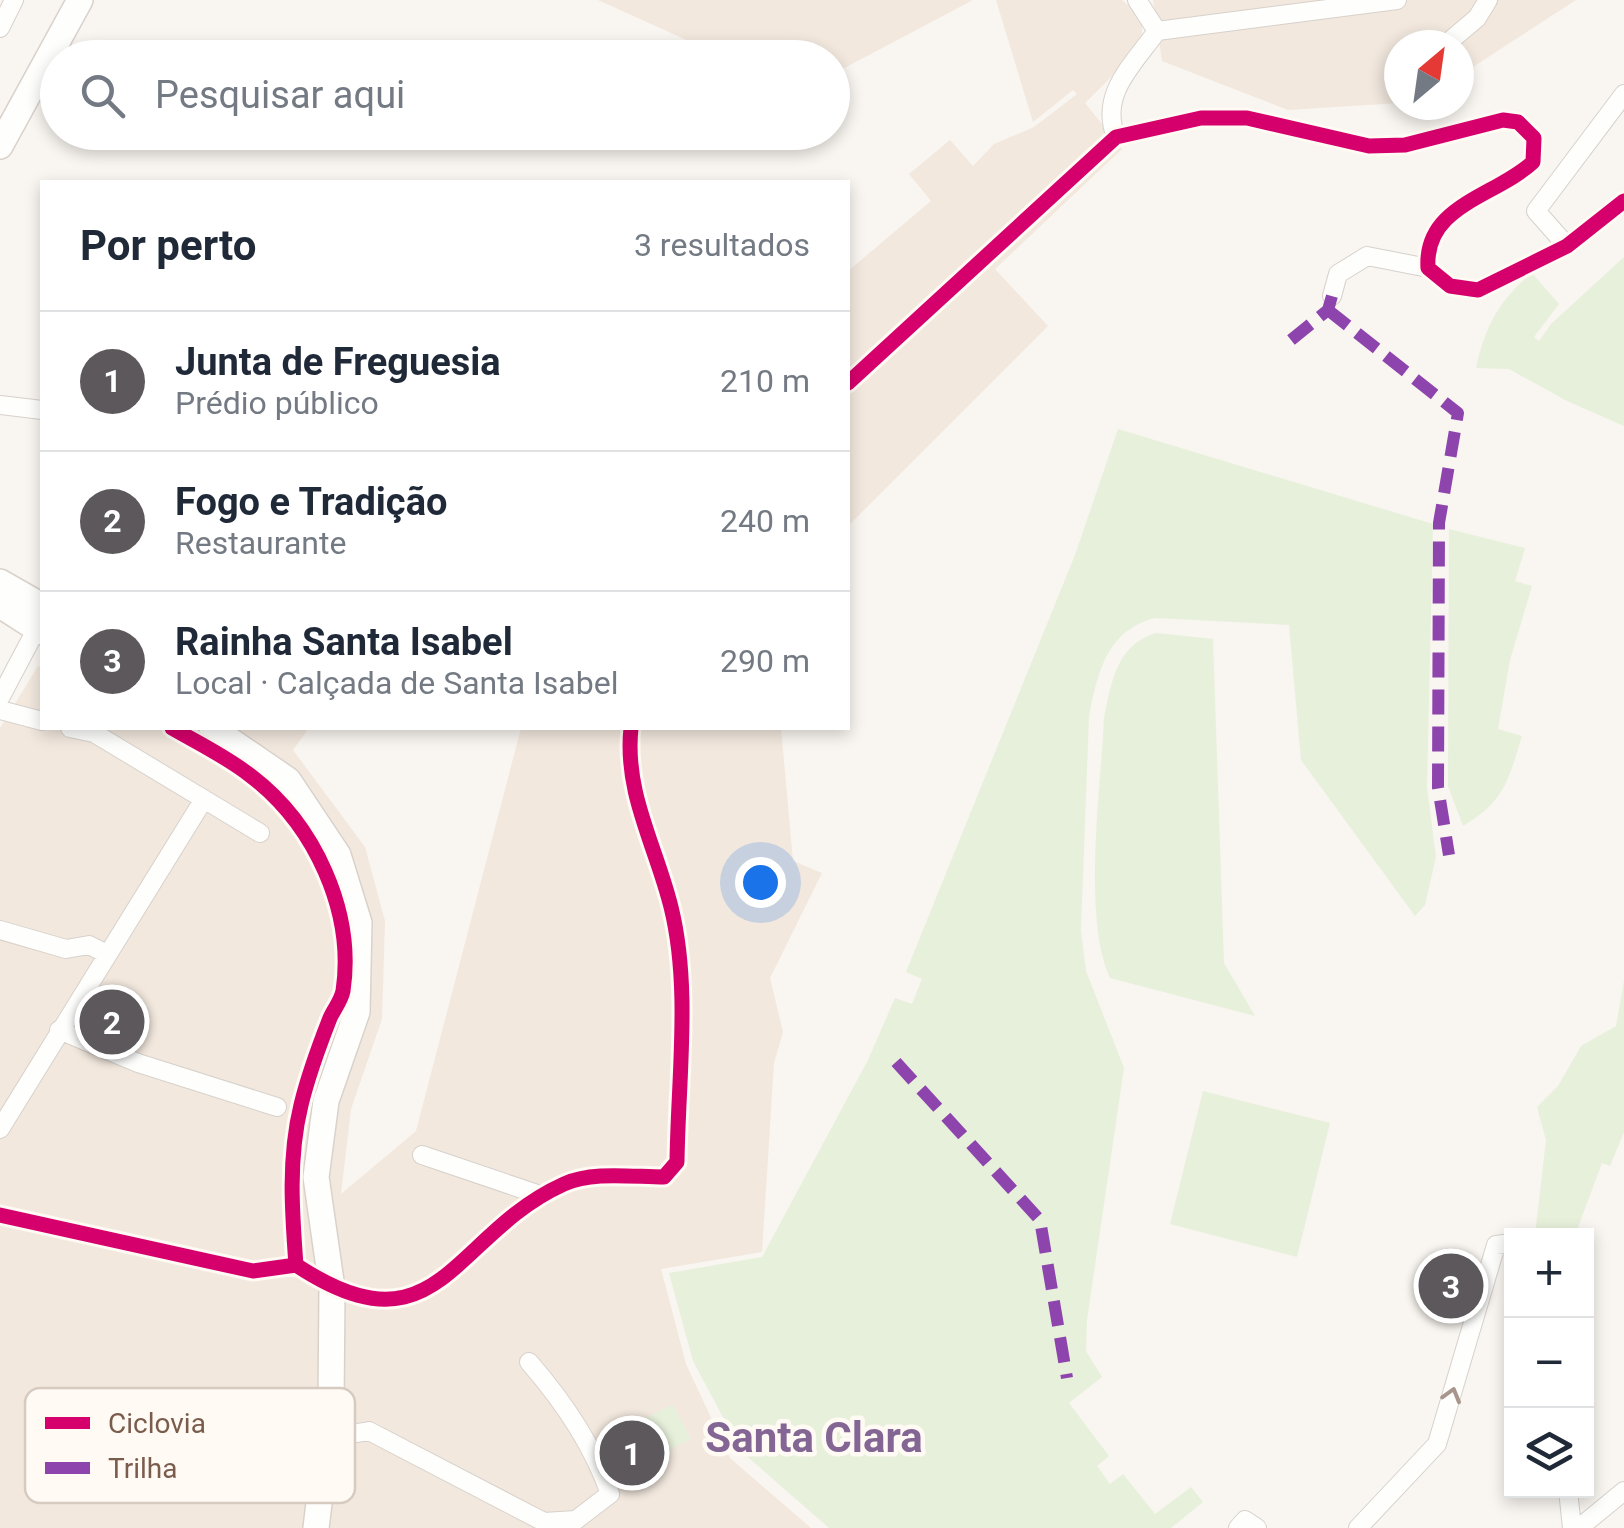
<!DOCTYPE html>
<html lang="pt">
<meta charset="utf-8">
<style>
:root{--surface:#fff;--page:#f2f2f3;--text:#1f2937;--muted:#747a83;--line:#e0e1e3;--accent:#5c585b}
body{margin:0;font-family:Roboto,sans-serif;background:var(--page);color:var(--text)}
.controls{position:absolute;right:30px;bottom:30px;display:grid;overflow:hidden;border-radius:0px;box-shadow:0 5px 15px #0003}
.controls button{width:90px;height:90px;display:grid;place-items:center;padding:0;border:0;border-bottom:2px solid var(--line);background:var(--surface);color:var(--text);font:50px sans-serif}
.compass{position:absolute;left:1384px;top:30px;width:90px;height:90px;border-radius:50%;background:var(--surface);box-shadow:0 5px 15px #0003;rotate:29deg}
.you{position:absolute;left:760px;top:882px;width:35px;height:35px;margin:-25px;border:8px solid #fff;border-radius:50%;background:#1a73e8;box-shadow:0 0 0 15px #1a73e833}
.badge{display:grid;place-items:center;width:65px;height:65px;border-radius:50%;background:var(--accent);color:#fff;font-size:32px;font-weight:700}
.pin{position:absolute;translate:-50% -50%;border:5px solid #fff;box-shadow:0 2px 10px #0006}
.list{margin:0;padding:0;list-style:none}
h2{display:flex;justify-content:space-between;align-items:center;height:130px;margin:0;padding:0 40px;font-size:42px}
h2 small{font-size:32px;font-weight:400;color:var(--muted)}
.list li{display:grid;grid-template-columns:65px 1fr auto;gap:30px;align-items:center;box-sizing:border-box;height:140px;padding:0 40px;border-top:2px solid var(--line)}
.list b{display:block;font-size:38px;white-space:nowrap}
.list p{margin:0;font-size:32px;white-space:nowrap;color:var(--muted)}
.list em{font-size:32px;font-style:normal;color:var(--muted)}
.icon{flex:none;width:55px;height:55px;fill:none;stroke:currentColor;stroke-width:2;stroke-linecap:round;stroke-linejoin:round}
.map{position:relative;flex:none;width:1624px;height:1528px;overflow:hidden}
.search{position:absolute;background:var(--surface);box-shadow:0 5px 15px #0003;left:40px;top:40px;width:810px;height:110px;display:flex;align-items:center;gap:25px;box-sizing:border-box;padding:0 35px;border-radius:55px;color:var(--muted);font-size:38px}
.panel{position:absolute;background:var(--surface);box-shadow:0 5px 15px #0003;left:40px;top:180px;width:810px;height:550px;border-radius:0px}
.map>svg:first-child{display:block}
.residential{fill:#f2e8de}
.green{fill:#e7f0db}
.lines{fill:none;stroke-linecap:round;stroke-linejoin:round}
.street-casing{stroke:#d7d1cb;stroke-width:20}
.secondary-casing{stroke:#d9d2cb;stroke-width:28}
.street{stroke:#fefefd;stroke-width:18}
.secondary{stroke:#fefefd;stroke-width:25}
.quiet{stroke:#8e44ad;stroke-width:12;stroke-dasharray:25 12;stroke-linecap:butt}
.cycleway-casing{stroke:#fffaf3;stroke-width:21}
.cycleway{stroke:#d6006c;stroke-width:15}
.oneway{stroke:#a8958b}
.labels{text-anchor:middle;stroke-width:9;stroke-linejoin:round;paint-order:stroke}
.district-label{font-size:42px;font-weight:bold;fill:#846695;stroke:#fffaf3}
.key{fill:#fffaf3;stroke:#d7cbc1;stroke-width:2.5}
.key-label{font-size:28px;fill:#7a5c4d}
</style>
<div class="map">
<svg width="1624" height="1528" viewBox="0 0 1624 1528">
<rect width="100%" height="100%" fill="#f9f5f0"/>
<path class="residential" d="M598,0H973L833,74L832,58L724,57Z
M996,0H1122L1142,17V34L1133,55L1085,103L1122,149L995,269L1048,326L848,526V271L931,201L909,174L950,140L973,166L994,144L1034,127L1077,94L1073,90L1033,122Z
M1153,0H1576L1459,76V45H1399V103L1288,110L1162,61Z
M38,666L42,668V728H309L293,750L365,847L385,921L382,1019L351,1109L341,1194L416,1131L521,728H781L793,861L822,873L770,978L783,1032L774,1063L762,1252L661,1269L686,1364L730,1458L811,1528H0V728Z"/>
<path class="green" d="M1624,257V426L1567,401L1509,369L1476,368C1485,327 1499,300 1532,273L1559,304L1534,337L1539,341L1551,324Z
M1118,429L1433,524L1427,787L1436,857L1425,905L1415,916L1301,760L1289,625L1155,618C1107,630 1098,672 1089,716L1081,930L1086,971L1124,1068L1087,1320L1086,1351L1102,1377L1069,1403L1109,1456L1097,1466L1110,1484L1123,1474L1155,1514L1191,1487L1203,1502L1171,1528H829L741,1451L693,1361L669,1273L762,1257L868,1060L895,998L912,1004L922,979L906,972L1075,555Z
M1449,529L1525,548L1515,581L1532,586L1510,660L1498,729L1522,736C1508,781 1505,801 1463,826L1448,786Z
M1156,633L1213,639L1224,963L1255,1016L1110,978C1082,916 1101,788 1104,718C1111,683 1117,644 1156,633Z
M1624,981V1132L1610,1166L1602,1163L1575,1235H1535L1546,1140L1537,1107L1558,1086L1581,1046L1616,1026Z
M1203,1091L1330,1123L1297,1257L1170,1224Z
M673,1404L691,1439L664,1453L646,1418Z"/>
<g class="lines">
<g class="street-casing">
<path id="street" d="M1137,0L1157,31
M0,28L14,0
M1157,31L1397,0
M1445,45L1477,18L1488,0
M1116,137C1099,94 1133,65 1157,31
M1567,246L1536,211L1624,94
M1332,296L1338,274L1367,256L1428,268
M848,383L1116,137L1201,118H1247L1369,146L1405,145L1503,120L1518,122L1534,138L1533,162C1495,197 1424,205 1428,268L1450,286L1478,290L1567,246L1624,201
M0,405L42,410
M0,698L37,628
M0,710L42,721
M70,728L94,733L260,833
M0,930L66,949L89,945L107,954
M59,1030L138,1063L277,1107
M0,1129L204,799
M422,1155L543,1196
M0,1215L253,1271L296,1265C439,1359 451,1235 564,1184C592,1171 633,1177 664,1177L677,1162C678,1079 691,987 671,907C656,846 624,793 631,728
M328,1438L369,1431L544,1522L576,1520L610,1494C593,1445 563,1401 529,1362
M1568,1490L1572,1528
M1238,1528L1245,1520L1257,1528
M1358,1528L1437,1444L1496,1245L1512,1243
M1579,1528L1624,1491"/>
</g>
<g class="secondary-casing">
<path id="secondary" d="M0,146L80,0
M0,582L42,606
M0,605L42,632
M212,728L288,780L338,855L359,923L357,1012L326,1101L316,1177L332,1288L331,1405L316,1528"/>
</g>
<use href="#street" class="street"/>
<use href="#secondary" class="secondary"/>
<path class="quiet" d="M1328,310L1458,413L1439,523L1438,787L1449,855
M1291,340L1328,310L1332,296
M896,1062L1040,1220L1067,1378"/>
<g class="cycleway-casing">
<path id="cycleway" d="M848,383L1116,137L1201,118H1247L1369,146L1405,145L1503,120L1518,122L1534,138L1533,162C1495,197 1424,205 1428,268L1450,286L1478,290L1567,246L1624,201
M172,728C198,743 227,757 251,776C314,824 355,911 343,991C341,1001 334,1009 330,1018C319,1046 308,1076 301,1105C288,1158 292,1212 296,1265
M0,1215L253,1271L296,1265C439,1359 451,1235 564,1184C592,1171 633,1177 664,1177L677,1162C678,1079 691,987 671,907C656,846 624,793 631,728"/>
</g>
<use href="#cycleway" class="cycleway"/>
</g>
<defs><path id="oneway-chevron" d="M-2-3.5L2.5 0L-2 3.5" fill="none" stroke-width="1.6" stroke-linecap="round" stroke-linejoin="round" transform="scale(2.5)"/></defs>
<use class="oneway" href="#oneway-chevron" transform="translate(1452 1395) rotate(-74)"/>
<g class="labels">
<g class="district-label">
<text x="814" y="1452">Santa Clara</text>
</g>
</g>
<rect x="25" y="1388" width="330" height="115" rx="15" class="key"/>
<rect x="45" y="1417" width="45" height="12" fill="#d6006c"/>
<rect x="45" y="1462" width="45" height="12" fill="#8e44ad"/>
<g class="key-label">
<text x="108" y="1433">Ciclovia</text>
<text x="108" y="1478">Trilha</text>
</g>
</svg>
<div class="controls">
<button>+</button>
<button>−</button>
<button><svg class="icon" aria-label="layers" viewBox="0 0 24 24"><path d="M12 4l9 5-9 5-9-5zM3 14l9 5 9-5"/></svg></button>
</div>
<svg class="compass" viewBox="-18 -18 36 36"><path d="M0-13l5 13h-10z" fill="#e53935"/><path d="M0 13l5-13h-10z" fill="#747a83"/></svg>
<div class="you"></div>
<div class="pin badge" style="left:632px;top:1453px">1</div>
<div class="pin badge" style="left:112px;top:1022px">2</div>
<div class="pin badge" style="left:1451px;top:1286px">3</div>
<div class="search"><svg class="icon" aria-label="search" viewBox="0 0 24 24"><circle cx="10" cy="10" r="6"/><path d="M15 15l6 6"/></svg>Pesquisar aqui</div>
<section class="panel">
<h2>Por perto<small>3 resultados</small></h2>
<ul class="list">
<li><span class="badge">1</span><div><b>Junta de Freguesia</b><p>Prédio público</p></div><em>210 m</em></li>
<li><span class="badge">2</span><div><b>Fogo e Tradição</b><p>Restaurante</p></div><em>240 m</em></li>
<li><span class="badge">3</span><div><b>Rainha Santa Isabel</b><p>Local · Calçada de Santa Isabel</p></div><em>290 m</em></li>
</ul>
</section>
</div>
